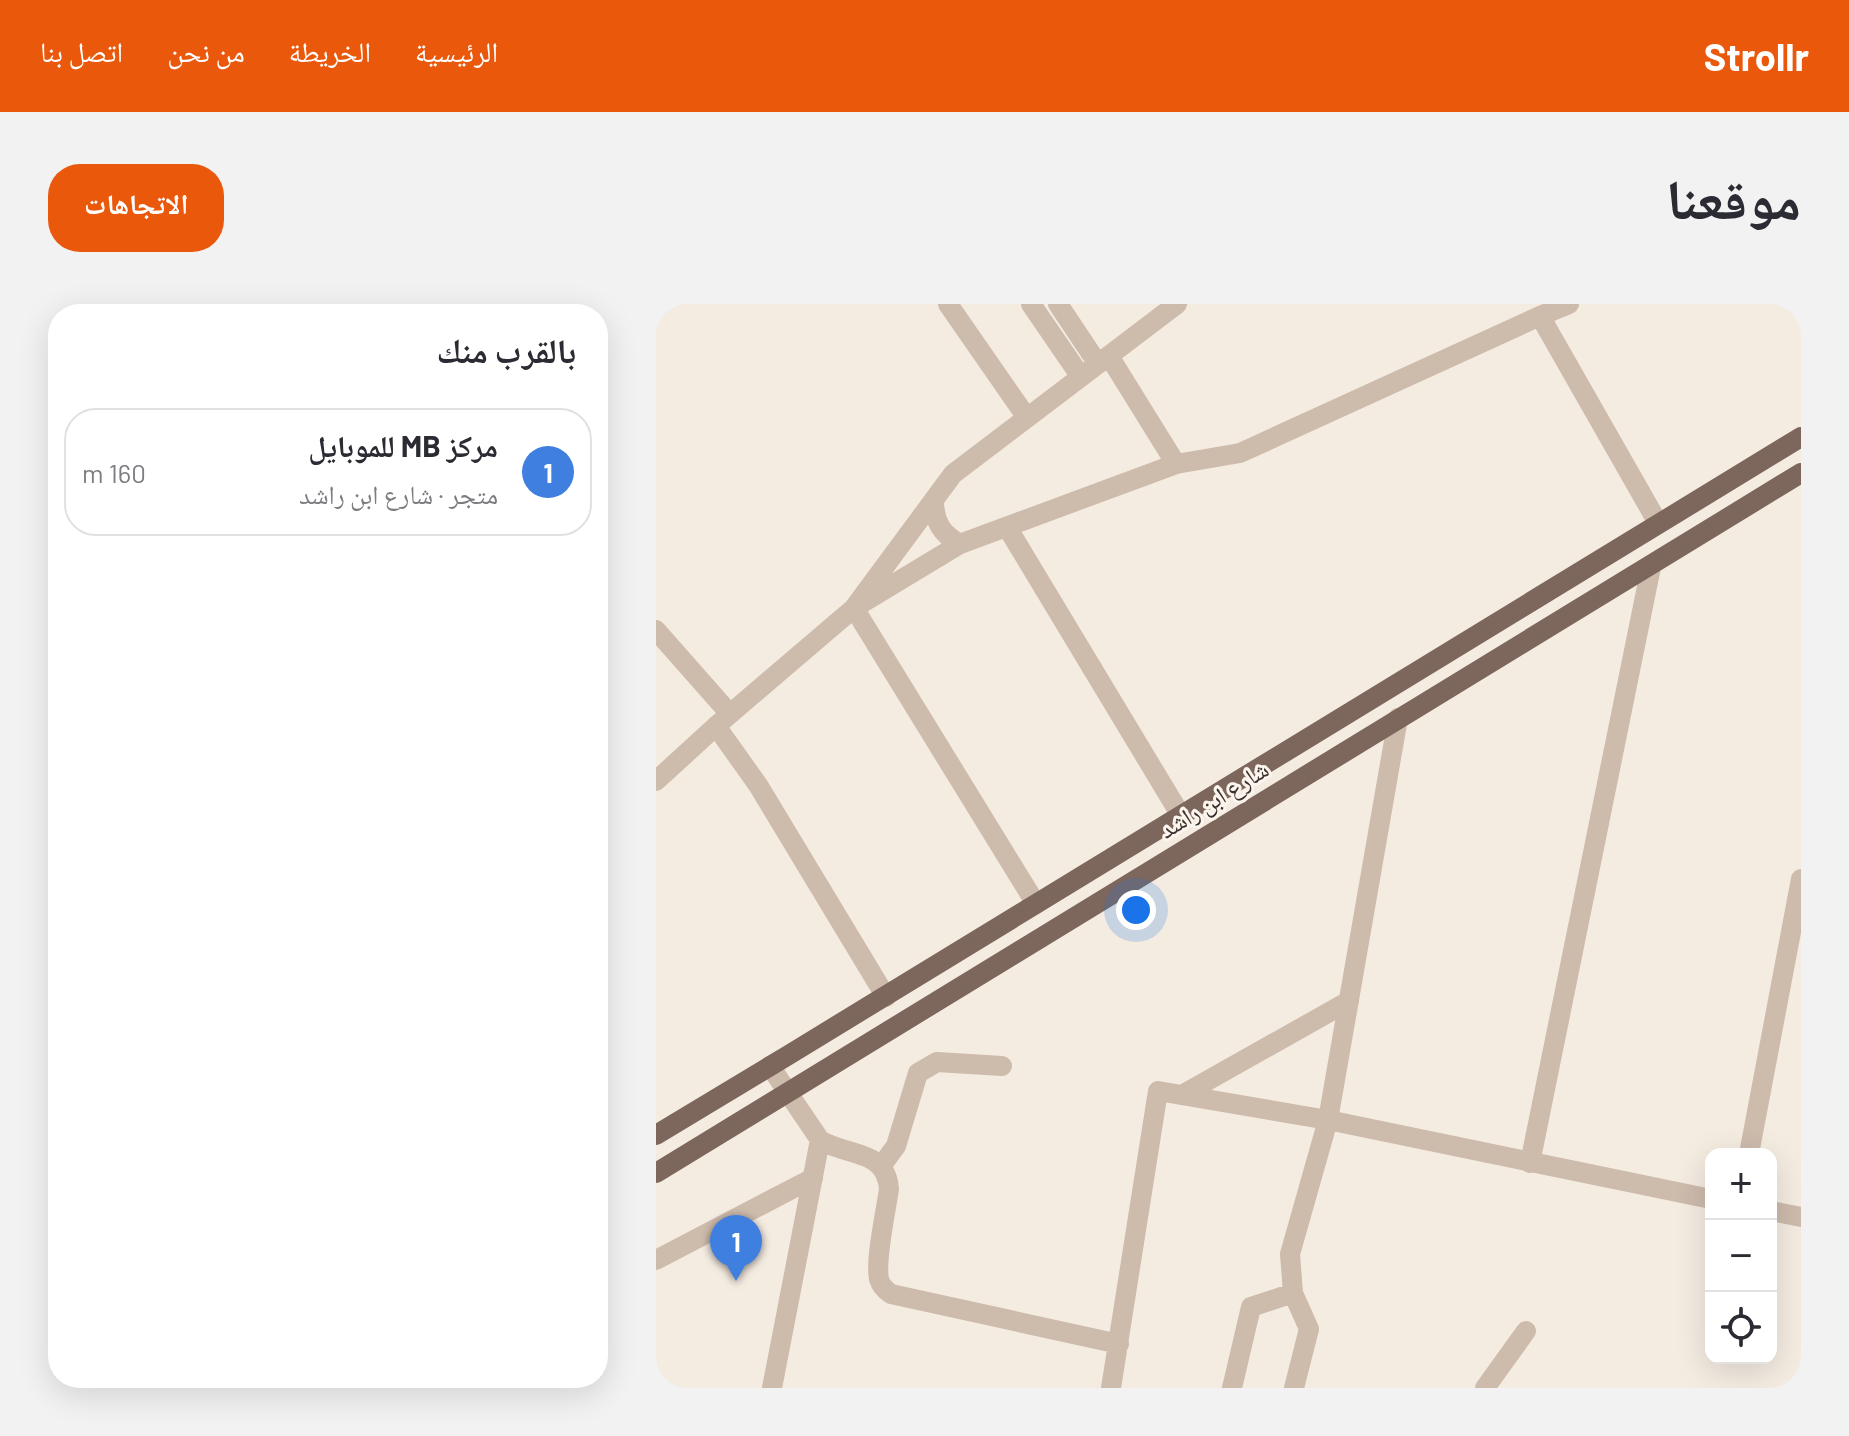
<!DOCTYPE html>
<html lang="ar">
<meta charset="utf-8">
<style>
:root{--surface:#fff;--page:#f2f2f3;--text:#2b2b33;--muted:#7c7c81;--line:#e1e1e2;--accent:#ea580c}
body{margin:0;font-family:Barlow,"Noto Naskh Arabic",sans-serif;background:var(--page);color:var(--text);direction:rtl}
.controls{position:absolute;right:24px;bottom:24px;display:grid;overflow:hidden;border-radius:16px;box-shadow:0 8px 32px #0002}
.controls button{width:72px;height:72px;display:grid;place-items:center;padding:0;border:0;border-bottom:2px solid var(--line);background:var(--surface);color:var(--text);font:40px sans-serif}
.you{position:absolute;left:480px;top:606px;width:28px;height:28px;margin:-20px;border:6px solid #fff;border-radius:50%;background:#1a73e8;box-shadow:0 0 0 12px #1a73e833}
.badge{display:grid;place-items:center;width:52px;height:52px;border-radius:50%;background:var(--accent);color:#fff;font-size:26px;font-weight:700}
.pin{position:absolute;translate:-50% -66px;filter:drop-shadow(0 2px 4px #0008)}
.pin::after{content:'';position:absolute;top:42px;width:28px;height:24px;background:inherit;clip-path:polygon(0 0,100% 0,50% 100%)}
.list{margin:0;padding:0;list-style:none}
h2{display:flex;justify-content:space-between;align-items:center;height:104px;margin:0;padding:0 32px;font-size:34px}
h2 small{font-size:26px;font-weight:400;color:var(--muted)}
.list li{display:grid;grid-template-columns:52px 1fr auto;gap:24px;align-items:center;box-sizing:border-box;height:128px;margin:0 16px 16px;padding:0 16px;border:2px solid var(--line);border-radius:32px}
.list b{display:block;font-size:30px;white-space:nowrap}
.list p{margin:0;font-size:26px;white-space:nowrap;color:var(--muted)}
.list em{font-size:26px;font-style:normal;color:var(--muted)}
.icon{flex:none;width:44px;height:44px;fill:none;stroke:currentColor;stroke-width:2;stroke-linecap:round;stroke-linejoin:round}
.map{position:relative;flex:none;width:1145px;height:1084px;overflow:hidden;direction:ltr;border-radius:32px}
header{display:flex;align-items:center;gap:48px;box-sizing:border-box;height:112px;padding:0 40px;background:var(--accent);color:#fff}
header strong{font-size:38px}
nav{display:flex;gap:44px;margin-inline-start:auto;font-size:28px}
.intro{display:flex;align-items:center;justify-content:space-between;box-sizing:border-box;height:192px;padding:0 48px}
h1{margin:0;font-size:56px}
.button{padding:20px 36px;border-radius:32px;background:var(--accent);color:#fff;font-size:28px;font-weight:700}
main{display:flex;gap:48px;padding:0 48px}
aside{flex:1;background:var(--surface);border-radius:32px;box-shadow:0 8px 32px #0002}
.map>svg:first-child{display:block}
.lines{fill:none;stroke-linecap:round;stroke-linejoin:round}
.minor{stroke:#cdbbac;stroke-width:20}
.major{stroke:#7d675c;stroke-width:20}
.labels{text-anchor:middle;stroke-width:6;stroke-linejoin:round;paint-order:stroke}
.street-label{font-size:24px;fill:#3b302b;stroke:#fbf5ee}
</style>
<header>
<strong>Strollr</strong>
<nav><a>الرئيسية</a><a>الخريطة</a><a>من نحن</a><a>اتصل بنا</a></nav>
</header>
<div class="intro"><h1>موقعنا</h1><a class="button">الاتجاهات</a></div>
<main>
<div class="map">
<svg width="1145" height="1084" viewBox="0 0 1145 1084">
<rect width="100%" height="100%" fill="#f4ebe1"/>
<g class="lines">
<path class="minor" d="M292,0L371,114
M375,0L425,73
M402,0L442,60
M913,0L884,12L1002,219
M453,52L520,160
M278,196C278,217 285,230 304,240
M351,223L524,510
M0,326L74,410
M60,422L102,481L230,693
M0,477L60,422L198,304L304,240L520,160L584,149L884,12
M380,600L198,304L297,170L521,0
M114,762L164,836C192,853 230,845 233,885C230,907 219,955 223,975C225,982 229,986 235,990L463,1040
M526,791L693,697
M1093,850L1145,575
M874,859L995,263
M226,861L240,842L262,769L281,758L346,762
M1115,907L1145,913
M0,956L157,874
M116,1084L164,836
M455,1084L502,787L672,816L1055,895
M576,1084L595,1003L637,989
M638,1084L653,1025L637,989L634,950L672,816L742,414
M829,1084L870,1027"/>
<path class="major" d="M0,831C383,601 761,363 1145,133
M0,869L1145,169"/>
</g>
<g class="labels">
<g class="street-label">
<text transform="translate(558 496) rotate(-32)" y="8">شارع ابن راشد</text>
</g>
</g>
</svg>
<div class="controls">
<button>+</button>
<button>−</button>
<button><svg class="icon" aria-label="locate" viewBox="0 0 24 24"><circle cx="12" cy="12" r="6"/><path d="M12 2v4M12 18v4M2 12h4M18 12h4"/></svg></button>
</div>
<div class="you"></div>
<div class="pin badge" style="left:80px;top:977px;background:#3f7fe0">1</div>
</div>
<aside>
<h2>بالقرب منك<small></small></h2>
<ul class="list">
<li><span class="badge" style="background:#3f7fe0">1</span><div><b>مركز MB للموبايل</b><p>متجر · شارع ابن راشد</p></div><em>160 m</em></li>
</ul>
</aside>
</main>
